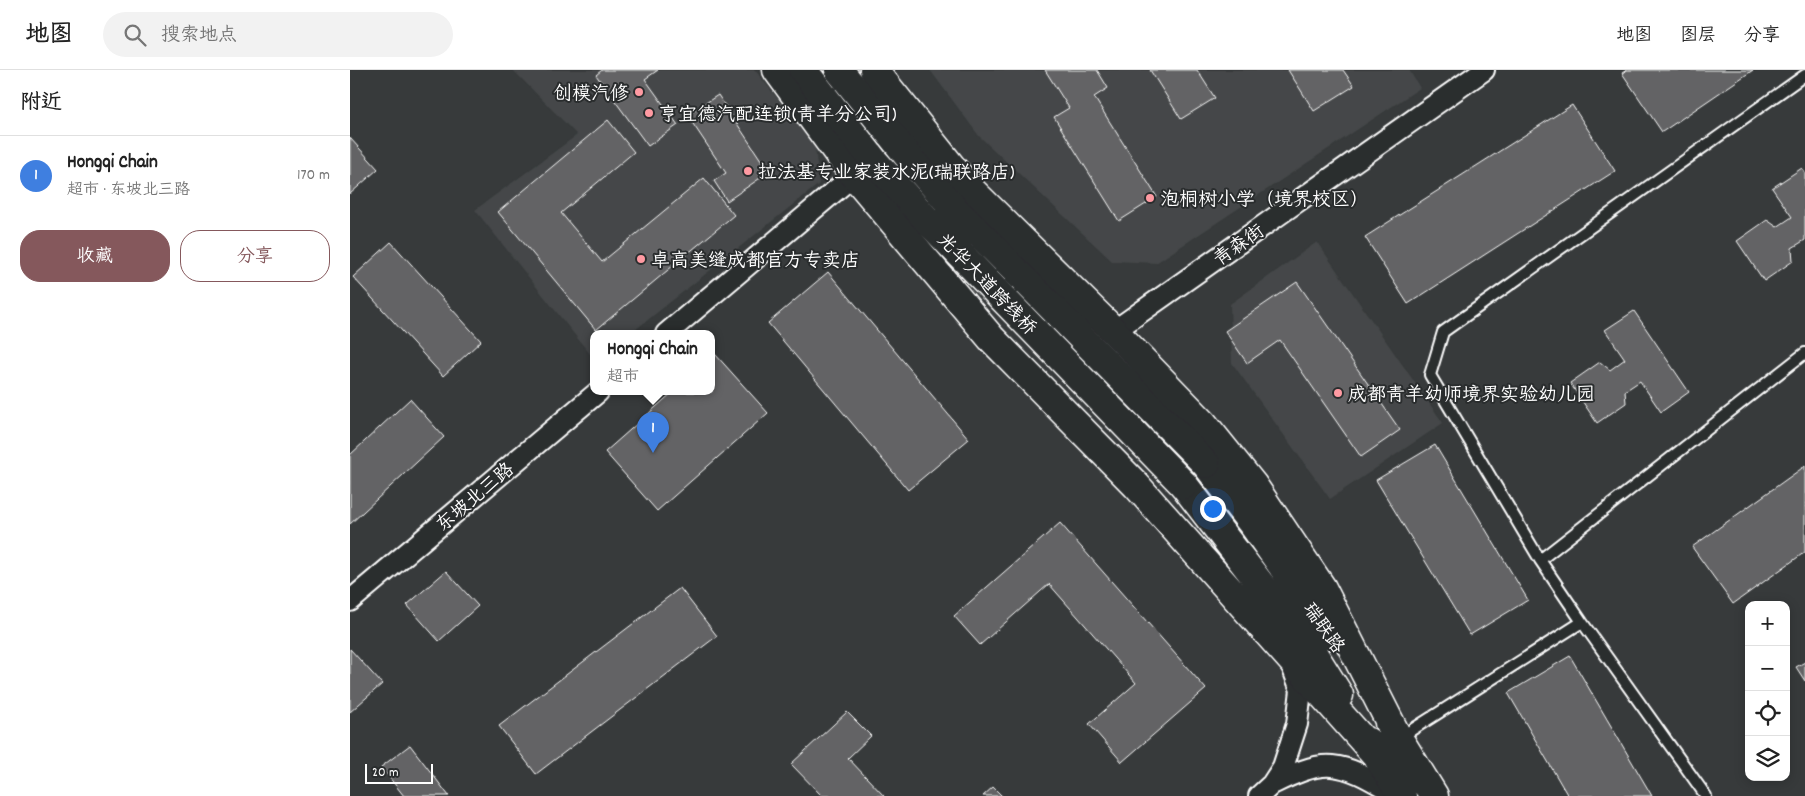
<!DOCTYPE html>
<html lang="zh">
<meta charset="utf-8">
<style>
:root{--surface:#fff;--page:#f2f2f2;--text:#222;--muted:#767676;--line:#e0e0e0;--accent:#85585c}
body{margin:0;font-family:Dekko,"LXGW WenKai TC",sans-serif;background:var(--page);color:var(--text)}
.controls{position:absolute;right:15px;bottom:15px;display:grid;overflow:hidden;border-radius:10px;box-shadow:0 2px 12px #0003}
.controls button{width:45px;height:45px;display:grid;place-items:center;padding:0;border:0;border-bottom:1px solid var(--line);background:var(--surface);color:var(--text);font:25px sans-serif}
.scale{position:absolute;left:15px;bottom:12px;width:68px;box-sizing:border-box;padding-left:5px;border:2px solid #fff;border-top:0;font-size:14px;line-height:18px;white-space:nowrap;color:#fff;-webkit-text-stroke:4px #2a2d2e;paint-order:stroke}
.you{position:absolute;left:862px;top:438px;width:18px;height:18px;margin:-12px;border:4px solid #fff;border-radius:50%;background:#1a73e8;box-shadow:0 0 0 8px #1a73e833}
.badge{display:grid;place-items:center;width:32px;height:32px;border-radius:50%;background:var(--accent);color:#fff;font-size:16px;font-weight:700}
.pin{position:absolute;translate:-50% -41px;filter:drop-shadow(0 1px 2px #0008)}
.pin::after{content:'';position:absolute;top:26px;width:18px;height:15px;background:inherit;clip-path:polygon(0 0,100% 0,50% 100%)}
.popup{position:absolute;left:240px;top:260px;width:125px;height:65px;box-sizing:border-box;display:grid;place-content:center;border-radius:10px;background:var(--surface);filter:drop-shadow(0 1px 4px #0005);font-size:16px;white-space:nowrap;color:var(--muted)}
.popup b{font-size:19px;color:var(--text)}
.popup::after{content:'';position:absolute;left:50%;top:100%;margin-left:-10px;border:10px solid transparent;border-top-color:var(--surface)}
.list{margin:0;padding:0;list-style:none}
h2{display:flex;justify-content:space-between;align-items:center;height:65px;margin:0;padding:0 20px;font-size:21px}
h2 small{font-size:16px;font-weight:400;color:var(--muted)}
.list li{display:grid;grid-template-columns:32px 1fr auto;gap:15px;align-items:center;box-sizing:border-box;height:80px;padding:0 20px;border-top:1px solid var(--line)}
.list b{display:block;font-size:19px;white-space:nowrap}
.list p{margin:0;font-size:16px;white-space:nowrap;color:var(--muted)}
.list em{font-size:16px;font-style:normal;color:var(--muted)}
.actions{display:flex;gap:10px;padding:15px 20px}
.actions a{flex:1;padding:11px 0;border:1px solid var(--accent);border-radius:20px;text-align:center;font-size:18px;color:var(--accent)}
.actions .main{background:var(--accent);color:#fff}
.icon{flex:none;width:28px;height:28px;fill:none;stroke:currentColor;stroke-width:2;stroke-linecap:round;stroke-linejoin:round}
.map{position:relative;flex:none;width:1455px;height:726px;overflow:hidden}
header{display:flex;align-items:center;gap:30px;box-sizing:border-box;height:70px;padding:0 25px;background:var(--surface);border-bottom:1px solid var(--line)}
header strong{font-size:24px}
nav{display:flex;gap:28px;margin-inline-start:auto;font-size:18px}
.search{width:350px;height:45px;background:var(--page);display:flex;align-items:center;gap:12px;box-sizing:border-box;padding:0 18px;border-radius:28px;color:var(--muted);font-size:19px}
main{display:flex}
aside{flex:1;background:var(--surface)}
.map>svg:first-child{display:block}
.built{fill:#444748}
.building{fill:#636465;stroke:#fff}
.lines{fill:none;stroke-linecap:round;stroke-linejoin:round}
.lane-casing{stroke:#fff;stroke-width:14}
.street-casing{stroke:#fff;stroke-width:24}
.secondary-casing{stroke:#fff;stroke-width:31}
.primary-casing{stroke:#fff;stroke-width:31}
.lane{stroke:#2a2d2e;stroke-width:10}
.street{stroke:#2a2d2e;stroke-width:20}
.secondary{stroke:#2a2d2e;stroke-width:28}
.primary{stroke:#2a2d2e;stroke-width:28}
.poi-dot{fill:#ff9aa2;stroke:#2a2d2e;stroke-width:2}
.labels{text-anchor:middle;stroke-width:4;stroke-linejoin:round;paint-order:stroke}
.poi-label{font-size:19px;fill:#fff;stroke:#2a2d2e;text-anchor:start}
.street-label{font-size:19px;fill:#fff;stroke:#2a2d2e}
</style>
<header>
<strong>地图</strong>
<div class="search"><svg class="icon" aria-label="search" viewBox="0 0 24 24"><circle cx="10" cy="10" r="6"/><path d="M15 15l6 6"/></svg>搜索地点</div>
<nav><a>地图</a><a>图层</a><a>分享</a></nav>
</header>
<main>
<aside>
<h2>附近<small></small></h2>
<ul class="list">
<li><span class="badge" style="background:#3f7fe0">1</span><div><b>Hongqi Chain</b><p>超市 · 东坡北三路</p></div><em>170 m</em></li>
</ul>
<div class="actions"><a class="main">收藏</a><a>分享</a></div>
</aside>
<div class="map">
<svg width="1455" height="726" viewBox="0 0 1455 726">
<rect width="100%" height="100%" fill="#373a3b"/>
<filter id="ink" filterUnits="userSpaceOnUse"><feTurbulence type="fractalNoise" baseFrequency=".02" numOctaves="2"/><feDisplacementMap in="SourceGraphic" scale="10" xChannelSelector="R" yChannelSelector="G"/><feConvolveMatrix kernelMatrix="1 2 1 2 8 2 1 2 1" color-interpolation-filters="sRGB"/></filter>
<g filter="url(#ink)">
<path class="built" d="M163,0H405L465,76L469,114L280,264H244V289L125,140L227,65Z
M580,0H1059L1070,18L806,193L762,191L629,66Z
M967,172L1093,353L980,429L882,293L880,234Z"/>
<path class="building" d="M252,0H308L295,9L328,55L298,76L246,5Z
M695,0H747L758,18L744,27L807,127L769,151L704,47L719,38Z
M800,0H847L865,28L831,49Z
M938,0H993L1004,16L964,41Z
M1277,0H1403L1312,62L1272,3Z
M368,25L419,102L377,131L364,111L376,103L337,45Z
M1222,35L1265,101L1058,234L1015,167Z
M258,50L284,82L211,143L252,192L354,108L384,145L246,260L148,142Z
M0,68L28,99L0,124Z
M1452,98L1455,103V170L1442,178L1443,191L1414,211L1387,171L1417,150L1427,157L1442,147L1422,118Z
M41,172L131,271L93,306L3,207Z
M478,202L619,369L558,420L418,253Z
M947,212L1050,360L1011,387L930,270L897,293L875,261Z
M1284,241L1339,322L1311,342L1290,311L1275,321L1276,333L1247,353L1220,313L1250,292L1260,300L1275,289L1255,260Z
M365,284L418,343L307,441L255,382L323,322H362V287Z
M60,329L94,367L0,454V385Z
M1085,375L1178,530L1120,565L1026,410Z
M1455,396V482L1383,534L1342,477Z
M710,453L856,619L772,692L739,654L786,613L699,514L630,575L604,546Z
M96,501L128,536L89,571L57,535Z
M330,518L367,566L186,704L149,656Z
M0,579L32,614L0,642Z
M1220,586L1302,726H1218L1158,623Z
M1455,592V611L1446,597Z
M497,642L521,666L498,688L534,726H472L441,694Z
M60,675L99,726H54L31,697Z
M643,717L652,726H633Z"/>
<g class="lines">
<g class="lane-casing">
<path id="lane" d="M1190,490L1455,283
M1049,668L1232,552
M1356,726L1232,552L1190,490L1080,305L1093,262L1455,5"/>
</g>
<g class="street-casing">
<path id="street" d="M764,261L1134,0
M316,264L504,105
M0,531L248,322
M922,714C939,706 963,694 982,696C1006,698 1029,715 1050,726
M909,726L922,714L933,697L947,654L951,620L942,596"/>
</g>
<g class="secondary-casing">
<path id="secondary" d="M427,0L504,105L641,268L786,415L1027,686
M524,0L616,115L764,261L853,353L903,415L972,518L1048,668
M856,394L904,456L981,565
M834,415L959,577L989,625
M1039,653L1084,726
M1018,672L1052,726"/>
</g>
<g class="primary-casing">
<path id="primary" d="M453,0L524,91L577,150L834,415
M489,0L562,91L602,136L856,394"/>
</g>
<use href="#lane" class="lane"/>
<use href="#street" class="street"/>
<use href="#secondary" class="secondary"/>
<use href="#primary" class="primary"/>
</g>
</g>
<g class="poi-dot">
<circle cx="289" cy="22" r="5"/>
<circle cx="299" cy="43" r="5"/>
<circle cx="398" cy="101" r="5"/>
<circle cx="800" cy="128" r="5"/>
<circle cx="291" cy="189" r="5"/>
<circle cx="988" cy="323" r="5"/>
</g>
<g class="labels">
<g class="poi-label">
<text x="279" y="29" text-anchor="end">创模汽修</text>
<text x="309" y="50">亨宜德汽配连锁(青羊分公司)</text>
<text x="408" y="108">拉法基专业家装水泥(瑞联路店)</text>
<text x="810" y="135">泡桐树小学（境界校区）</text>
<text x="301" y="196">卓高美缝成都官方专卖店</text>
<text x="998" y="330">成都青羊幼师境界实验幼儿园</text>
</g>
<g class="street-label">
<text transform="translate(888 174) rotate(-35)" y="7">青森街</text>
<text transform="translate(638 213) rotate(46)" y="7">光华大道跨线桥</text>
<text transform="translate(124 426) rotate(-40)" y="7">东坡北三路</text>
<text transform="translate(975 557) rotate(55)" y="7">瑞联路</text>
</g>
</g>
</svg>
<div class="controls">
<button>+</button>
<button>−</button>
<button><svg class="icon" aria-label="locate" viewBox="0 0 24 24"><circle cx="12" cy="12" r="6"/><path d="M12 2v4M12 18v4M2 12h4M18 12h4"/></svg></button>
<button><svg class="icon" aria-label="layers" viewBox="0 0 24 24"><path d="M12 4l9 5-9 5-9-5zM3 14l9 5 9-5"/></svg></button>
</div>
<div class="scale">20 m</div>
<div class="you"></div>
<div class="pin badge" style="left:303px;top:383px;background:#3f7fe0">1</div>
<div class="popup"><b>Hongqi Chain</b>超市</div>
</div>
</main>
